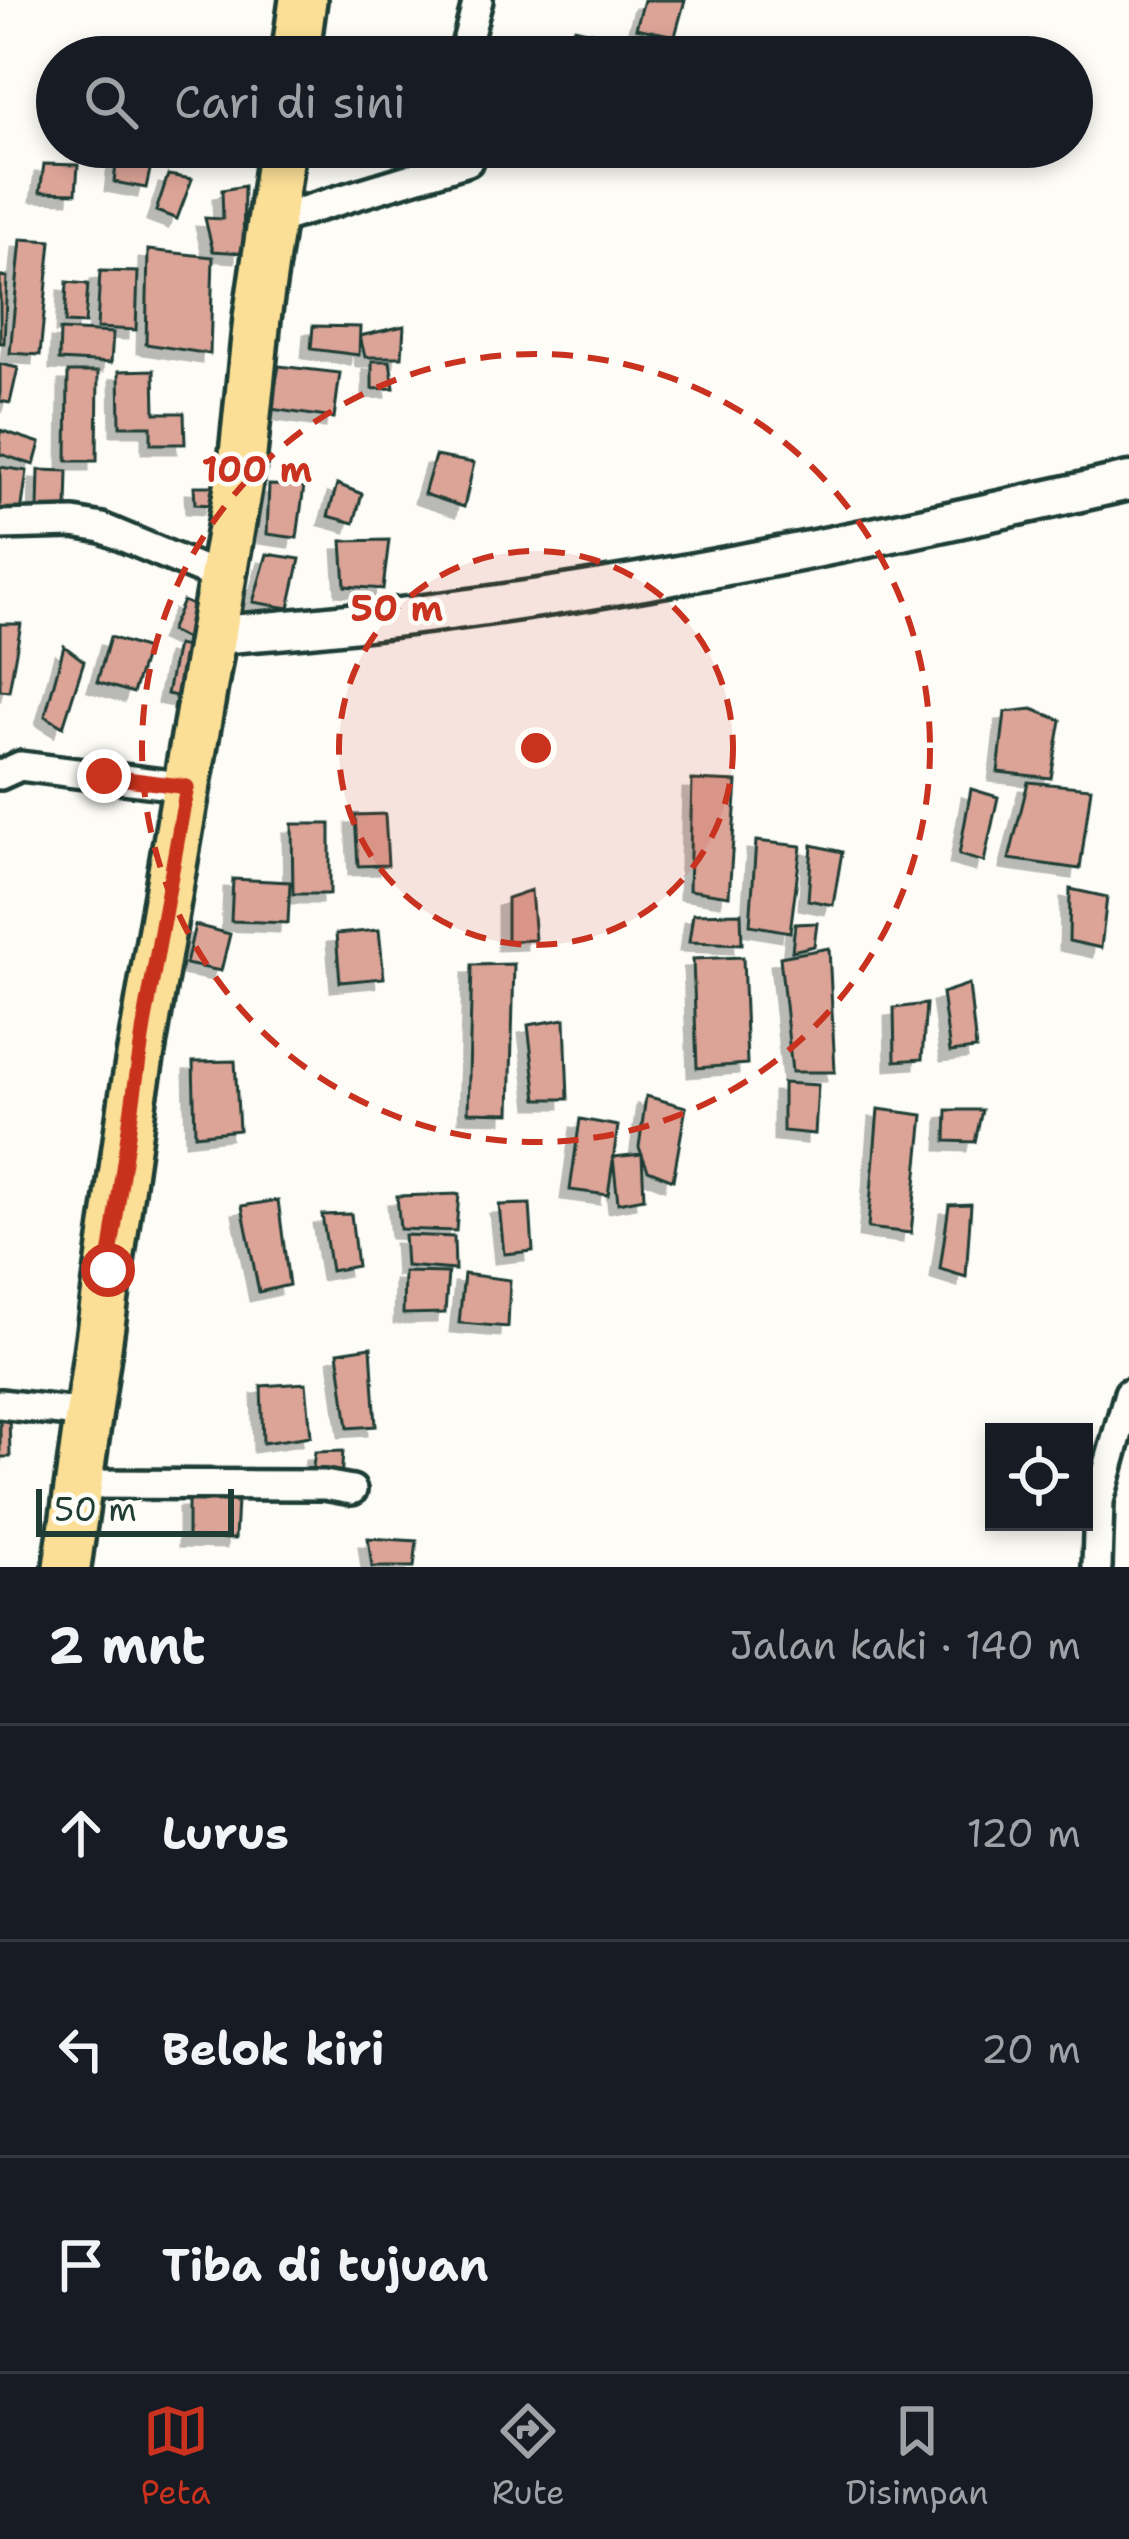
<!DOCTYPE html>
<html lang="id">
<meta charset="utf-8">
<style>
:root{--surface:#171b24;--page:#20242c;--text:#f1f3f6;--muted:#9ea1a6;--line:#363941;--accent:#c8321e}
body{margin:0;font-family:"Shantell Sans",sans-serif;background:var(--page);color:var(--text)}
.controls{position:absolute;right:36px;bottom:36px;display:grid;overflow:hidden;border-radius:0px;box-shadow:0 6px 18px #0003}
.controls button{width:108px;height:108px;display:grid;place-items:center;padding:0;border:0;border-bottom:3px solid var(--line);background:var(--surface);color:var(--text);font:60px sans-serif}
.scale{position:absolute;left:36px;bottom:30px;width:198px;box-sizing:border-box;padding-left:12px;border:6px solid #1f3d34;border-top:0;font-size:33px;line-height:42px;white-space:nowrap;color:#1f3d34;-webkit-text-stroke:9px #fdfcf7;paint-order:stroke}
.stop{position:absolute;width:36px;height:36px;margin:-27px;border:9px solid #c8321e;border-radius:50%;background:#fff}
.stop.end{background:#c8321e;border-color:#fff;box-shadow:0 3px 12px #0008}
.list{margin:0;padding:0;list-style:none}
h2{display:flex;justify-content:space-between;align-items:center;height:156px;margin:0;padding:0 48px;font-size:51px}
h2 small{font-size:39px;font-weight:400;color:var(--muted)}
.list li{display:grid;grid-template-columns:78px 1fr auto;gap:36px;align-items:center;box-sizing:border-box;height:216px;padding:0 48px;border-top:3px solid var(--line)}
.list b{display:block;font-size:45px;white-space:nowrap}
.list em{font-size:39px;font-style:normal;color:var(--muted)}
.icon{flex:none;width:66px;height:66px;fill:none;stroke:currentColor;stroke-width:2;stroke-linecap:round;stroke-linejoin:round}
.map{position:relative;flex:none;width:1129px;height:1567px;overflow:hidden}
.search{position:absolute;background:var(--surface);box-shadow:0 6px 18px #0003;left:36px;right:36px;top:36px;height:132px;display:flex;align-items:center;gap:30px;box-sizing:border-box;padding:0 42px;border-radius:66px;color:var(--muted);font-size:45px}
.sheet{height:804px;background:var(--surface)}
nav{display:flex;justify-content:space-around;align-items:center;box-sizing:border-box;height:168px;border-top:3px solid var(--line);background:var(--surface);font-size:33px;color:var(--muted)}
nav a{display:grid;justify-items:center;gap:6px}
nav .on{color:var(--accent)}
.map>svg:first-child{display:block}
.building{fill:#dca397;stroke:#1f3d34;stroke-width:3;filter:url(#shadow)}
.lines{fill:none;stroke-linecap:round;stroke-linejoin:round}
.minor-casing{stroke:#1f3d34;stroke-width:36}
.tertiary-casing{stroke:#1f3d34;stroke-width:45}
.primary-casing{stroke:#1f3d34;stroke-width:54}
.minor{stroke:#fdfcf7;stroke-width:27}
.tertiary{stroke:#fdfcf7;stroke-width:36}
.primary{stroke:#fbdf96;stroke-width:45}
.route{stroke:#c8321e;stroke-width:15}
.ring{fill:none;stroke:#c8321e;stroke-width:6;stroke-dasharray:21 15}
.centre{fill:#c8321e;stroke:#fdfcf7;stroke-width:6}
.ring-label{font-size:36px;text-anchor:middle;font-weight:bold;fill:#c8321e;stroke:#fdfcf7;stroke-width:9;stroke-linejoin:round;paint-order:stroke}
</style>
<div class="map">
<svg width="1129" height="1567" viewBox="0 0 1129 1567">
<defs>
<filter id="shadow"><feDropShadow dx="-9" dy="9" stdDeviation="0" flood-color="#0004"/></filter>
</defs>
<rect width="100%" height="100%" fill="#fdfcf7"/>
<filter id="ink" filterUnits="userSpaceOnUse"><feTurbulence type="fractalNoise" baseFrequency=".00833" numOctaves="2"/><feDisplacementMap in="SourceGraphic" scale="24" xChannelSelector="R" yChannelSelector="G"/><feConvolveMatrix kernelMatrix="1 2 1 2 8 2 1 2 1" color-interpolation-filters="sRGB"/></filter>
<g filter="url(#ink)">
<path class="building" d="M644,0H685L675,36L636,28Z
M574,28L639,43L636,57H569Z
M118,147H155L146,188L114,182Z
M44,164L78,165L76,193L40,192Z
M168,175L192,179L177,219L156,211Z
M244,186L243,253L213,251L205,218L223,219L222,190Z
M21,239L51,241L40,355L10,353Z
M148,250L213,257L210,354L146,344Z
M100,271L138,272L136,330L97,328Z
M0,276L7,277L4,343H0Z
M67,282L88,284L85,324L65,323Z
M313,326L360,327L359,355L311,349Z
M404,326L402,357H365L360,336Z
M60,330L113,333L111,363L59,360Z
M372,361H390L394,388L372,389Z
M0,364L18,368L10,403L0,401Z
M279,366L340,373L334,418L271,409Z
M154,370L155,413H184L185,444H151V426H120L119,371Z
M68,372H98L97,461H67Z
M0,430L40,443L34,465L0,454Z
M435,456L474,463L464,507L424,494Z
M0,467L27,471L21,513L0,510Z
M39,470L68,471L67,509L38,508Z
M337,484L362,494L354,523L328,516Z
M269,485L304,486L297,538L267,534Z
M194,486H216L212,505L195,504Z
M389,540L383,589L345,586L342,541Z
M267,554L300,559L289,608L253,602Z
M183,601L210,613L196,643L170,631Z
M0,624H21L9,691L0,690Z
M110,637L147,649L133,693L97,682Z
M177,645L206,651L196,700L167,694Z
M64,646L84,661L63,727L45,716Z
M1032,709L1061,720L1051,778L998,772L1005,712Z
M692,780L737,782L729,896L689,890Z
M1028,782L1091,788L1080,869L1009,859Z
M971,789L998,797L984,862L959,855Z
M385,814L388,865L358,866L355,815Z
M292,824H330V894H293Z
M756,841L801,846L790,932L750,925Z
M812,845L842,852L833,905L808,900Z
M233,879L290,882L288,923L231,921Z
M1070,889L1107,897L1101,948L1069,941Z
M531,890L535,940L507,941V898Z
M741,913L742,944L689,942L693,914Z
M817,923L814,946L792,951L795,924Z
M195,925L230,934L221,971L186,964Z
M379,930L384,978L340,982L336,934Z
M829,948L835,1072H792L780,957Z
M743,957L747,1064L697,1068L693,959Z
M514,964L510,1113L468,1112L472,965Z
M969,984L976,1049L950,1052L942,993Z
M926,1004L922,1059L895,1061L894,1008Z
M565,1019L568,1099H537L528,1025Z
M235,1061L239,1130L195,1135L193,1062Z
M783,1083L818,1085L815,1134L783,1131Z
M646,1096L686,1107L673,1180L648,1170L639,1147Z
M878,1109L923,1115L911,1233L868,1228Z
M947,1110H982L975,1142L946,1141Z
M580,1119L618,1126L608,1195L570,1190Z
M642,1154L644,1198L618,1203L613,1157Z
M459,1194L456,1231L400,1229L397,1196Z
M278,1200L289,1285L259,1292L242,1206Z
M530,1204L533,1251L504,1254L499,1205Z
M971,1204L966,1277L940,1269L949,1205Z
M351,1214L357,1266L331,1271L322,1215Z
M404,1235L454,1237L455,1270L406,1266Z
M404,1272L448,1273L445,1313L403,1314Z
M464,1274L510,1280L508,1327L459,1323Z
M371,1347L376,1426L348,1428L338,1352Z
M306,1383L311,1436L263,1443L261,1386Z
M0,1413H9L10,1457H0Z
M343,1451L341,1481L311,1480L315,1452Z
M188,1499L237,1500L235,1539L188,1538Z
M368,1538L417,1541L414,1567H372Z"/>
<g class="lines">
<g class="minor-casing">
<path id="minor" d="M463,57L478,0
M271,221L468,161L467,147
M0,525L74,523L102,528L224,579
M0,775L20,766L187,787
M0,1404L87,1414
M77,1484L324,1485L352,1490
M1097,1567L1099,1501L1129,1393"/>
</g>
<g class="tertiary-casing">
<path id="tertiary" d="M215,635C524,613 827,550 1129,481"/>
</g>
<g class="primary-casing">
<path id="primary" d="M295,57L303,0
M67,1567L133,1098L242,464L257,318L282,147"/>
</g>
<use href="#minor" class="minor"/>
<use href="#tertiary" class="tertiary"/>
<use href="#primary" class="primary"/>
</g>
</g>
<g class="lines" filter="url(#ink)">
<path class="route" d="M104,776L187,787L144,1026L108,1270"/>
</g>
<circle cx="536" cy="748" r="197" fill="#c8321e" fill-opacity=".12"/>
<g class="ring">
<circle cx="536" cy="748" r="197"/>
<circle cx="536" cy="748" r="394"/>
</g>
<circle cx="536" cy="748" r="18" class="centre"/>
<g class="ring-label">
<text x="257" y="482">100 m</text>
<text x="397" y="621">50 m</text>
</g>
</svg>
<div class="controls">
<button><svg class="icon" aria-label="locate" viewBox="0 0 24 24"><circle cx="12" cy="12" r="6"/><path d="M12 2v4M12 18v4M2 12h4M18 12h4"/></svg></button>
</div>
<div class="scale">50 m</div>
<div class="stop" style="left:108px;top:1270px"></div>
<div class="stop end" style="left:104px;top:776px"></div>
<div class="search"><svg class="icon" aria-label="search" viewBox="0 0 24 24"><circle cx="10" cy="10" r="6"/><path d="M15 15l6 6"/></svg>Cari di sini</div>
</div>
<section class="sheet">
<h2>2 mnt<small>Jalan kaki · 140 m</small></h2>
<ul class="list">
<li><svg class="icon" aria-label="ahead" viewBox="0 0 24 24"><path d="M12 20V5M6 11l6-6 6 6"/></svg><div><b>Lurus</b></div><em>120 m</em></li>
<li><svg class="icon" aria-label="left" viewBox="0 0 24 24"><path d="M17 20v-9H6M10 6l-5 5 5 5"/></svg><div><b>Belok kiri</b></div><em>20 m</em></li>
<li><svg class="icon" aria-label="arrive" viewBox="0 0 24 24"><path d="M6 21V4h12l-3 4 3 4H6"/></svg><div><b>Tiba di tujuan</b></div></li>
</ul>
</section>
<nav>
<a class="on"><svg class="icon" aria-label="map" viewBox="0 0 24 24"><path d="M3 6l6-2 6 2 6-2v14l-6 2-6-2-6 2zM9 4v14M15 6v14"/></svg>Peta</a>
<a><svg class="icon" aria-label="directions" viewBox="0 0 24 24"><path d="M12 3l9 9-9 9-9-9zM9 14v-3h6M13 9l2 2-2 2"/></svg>Rute</a>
<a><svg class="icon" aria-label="saved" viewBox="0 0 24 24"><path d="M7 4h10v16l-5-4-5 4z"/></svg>Disimpan</a>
</nav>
